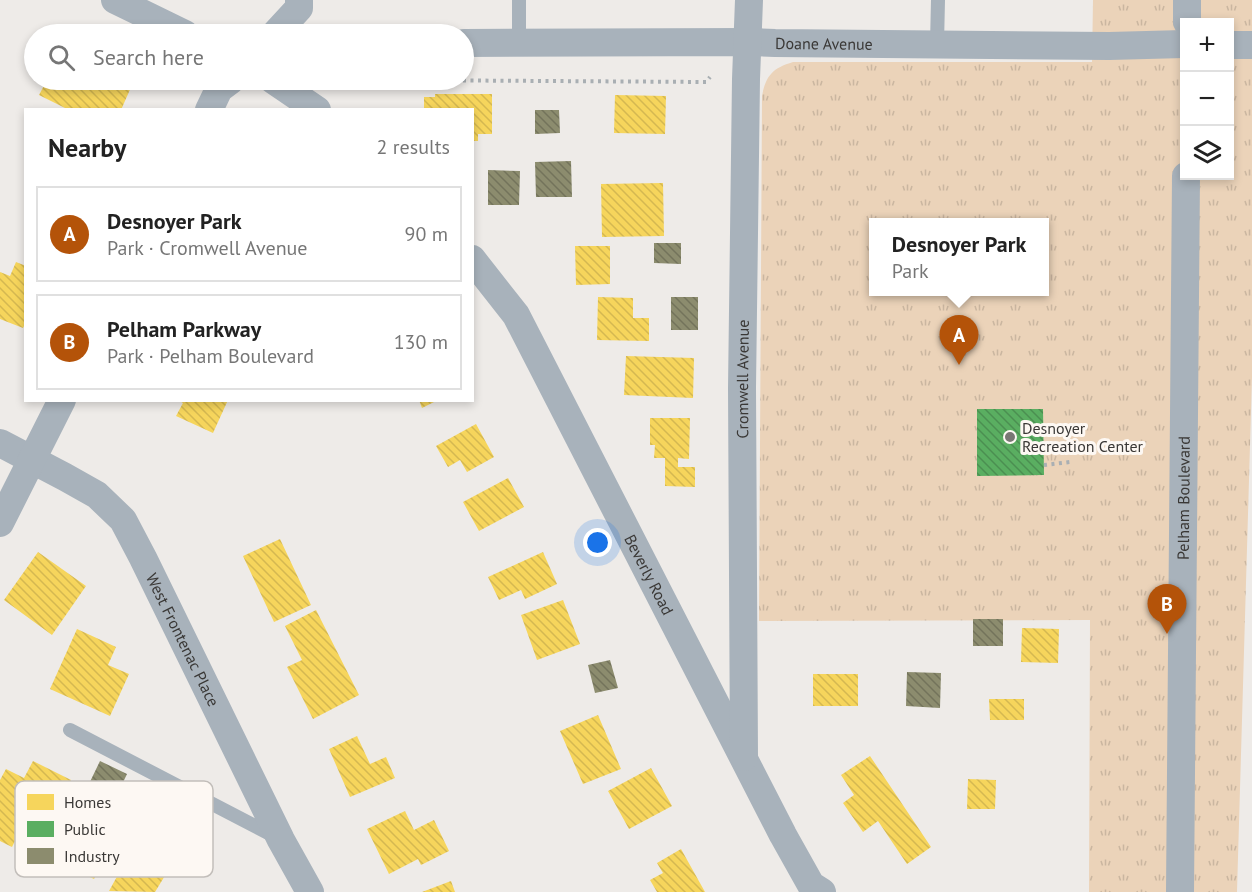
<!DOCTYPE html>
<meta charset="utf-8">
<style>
:root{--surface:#fff;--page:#f2f2f2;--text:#222;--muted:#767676;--line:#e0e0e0;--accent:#b45309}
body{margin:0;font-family:"PT Sans",sans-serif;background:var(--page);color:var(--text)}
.controls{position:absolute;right:18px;top:18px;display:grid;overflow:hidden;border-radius:0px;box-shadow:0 3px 9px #0003}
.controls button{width:54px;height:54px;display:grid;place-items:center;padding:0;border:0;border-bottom:2px solid var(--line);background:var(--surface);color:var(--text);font:30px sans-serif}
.you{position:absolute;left:598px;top:543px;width:21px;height:21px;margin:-15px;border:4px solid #fff;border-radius:50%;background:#1a73e8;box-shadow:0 0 0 9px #1a73e833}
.badge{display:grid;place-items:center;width:39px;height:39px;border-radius:50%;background:var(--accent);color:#fff;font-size:20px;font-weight:700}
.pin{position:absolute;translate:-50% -50px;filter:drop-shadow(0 2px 3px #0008)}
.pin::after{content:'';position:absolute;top:32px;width:21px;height:18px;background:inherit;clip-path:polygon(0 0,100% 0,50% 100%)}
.popup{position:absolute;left:869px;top:218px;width:180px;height:78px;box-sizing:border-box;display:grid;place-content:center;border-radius:0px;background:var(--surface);filter:drop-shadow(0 2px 4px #0005);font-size:20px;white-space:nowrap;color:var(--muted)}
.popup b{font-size:22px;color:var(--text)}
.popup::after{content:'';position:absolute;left:50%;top:100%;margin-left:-12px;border:12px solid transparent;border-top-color:var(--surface)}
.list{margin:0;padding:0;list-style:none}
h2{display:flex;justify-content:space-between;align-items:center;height:78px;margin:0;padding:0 24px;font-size:26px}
h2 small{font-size:20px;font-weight:400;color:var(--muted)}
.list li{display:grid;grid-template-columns:39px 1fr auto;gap:18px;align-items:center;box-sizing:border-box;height:96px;margin:0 12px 12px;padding:0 12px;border:2px solid var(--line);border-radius:0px}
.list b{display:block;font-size:22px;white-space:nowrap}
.list p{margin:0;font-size:20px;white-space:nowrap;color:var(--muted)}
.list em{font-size:20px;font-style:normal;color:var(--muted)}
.icon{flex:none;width:33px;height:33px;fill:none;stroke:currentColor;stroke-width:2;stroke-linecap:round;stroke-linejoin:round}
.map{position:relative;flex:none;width:1252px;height:892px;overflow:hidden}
.search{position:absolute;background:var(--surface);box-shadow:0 3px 9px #0003;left:24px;top:24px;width:450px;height:66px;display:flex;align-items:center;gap:15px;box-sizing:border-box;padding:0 21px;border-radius:33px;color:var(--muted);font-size:22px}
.panel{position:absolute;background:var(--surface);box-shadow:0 3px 9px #0003;left:24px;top:108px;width:450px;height:294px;border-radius:0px}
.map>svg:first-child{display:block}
.park{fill:url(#park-tufts);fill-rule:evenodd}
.homes{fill:url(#homes-back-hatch)}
.public{fill:url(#public-back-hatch)}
.industry{fill:url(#industry-back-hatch)}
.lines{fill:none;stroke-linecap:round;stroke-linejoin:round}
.path{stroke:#a9afb3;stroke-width:4;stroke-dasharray:3 4.5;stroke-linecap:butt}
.lane{stroke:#a8b2bb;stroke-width:14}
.street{stroke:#a8b2bb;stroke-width:28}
.poi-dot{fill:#797774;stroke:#fdf8f3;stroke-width:2}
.labels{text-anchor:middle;stroke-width:6;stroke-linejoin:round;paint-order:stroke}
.street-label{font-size:16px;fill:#3a3836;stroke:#fdf8f3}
.poi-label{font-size:16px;fill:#3a3836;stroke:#fdf8f3;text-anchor:start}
.key{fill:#fdf8f3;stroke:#c2beba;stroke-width:1.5}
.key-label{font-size:16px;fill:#3a3836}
</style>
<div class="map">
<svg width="1252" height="892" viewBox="0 0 1252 892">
<defs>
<pattern id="park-tufts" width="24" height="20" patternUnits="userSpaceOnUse" patternTransform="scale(1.5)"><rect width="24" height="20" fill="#ebd3b9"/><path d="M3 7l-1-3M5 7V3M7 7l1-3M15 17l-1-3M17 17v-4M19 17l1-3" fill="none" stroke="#cab6a0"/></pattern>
<pattern id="homes-back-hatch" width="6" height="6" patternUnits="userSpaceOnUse" patternTransform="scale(1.5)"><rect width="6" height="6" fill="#f6d55c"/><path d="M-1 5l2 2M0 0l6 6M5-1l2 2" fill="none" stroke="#d4b851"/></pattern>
<pattern id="public-back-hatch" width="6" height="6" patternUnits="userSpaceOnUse" patternTransform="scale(1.5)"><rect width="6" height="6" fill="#5aae61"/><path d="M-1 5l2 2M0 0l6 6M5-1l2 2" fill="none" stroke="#4b8f51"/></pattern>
<pattern id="industry-back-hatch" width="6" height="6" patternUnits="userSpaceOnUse" patternTransform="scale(1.5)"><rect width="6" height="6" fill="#8c8c6e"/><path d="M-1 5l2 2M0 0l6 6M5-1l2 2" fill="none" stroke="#73735b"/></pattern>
</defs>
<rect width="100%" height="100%" fill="#eeebe8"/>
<path class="park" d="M1093,0H1252V377L1237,892H1089L1090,620L759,621L762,96C766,75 773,68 793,62H1092ZM1184,22H1230V176H1184ZM874,222H1044V292H874Z"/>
<path class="homes" d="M47,80H80L84,82L85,80H122L132,85L121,110H69L39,95Z
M435,94H492V134H478V141H472V110H424V97H435Z
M615,95L666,96L665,134L614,133Z
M663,183L664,236L602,237L601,184Z
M575,246H610V284L576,285Z
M16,262L26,266V322L23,328L0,319V272L10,276Z
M598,297L633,298V318H649V341L597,340Z
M626,356L694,358L693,398L624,395Z
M178,400H228L213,433L176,416L183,403Z
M419,400H438L422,408Z
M650,418H690L689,459L678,458V467H695V487L665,486V458H654L655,445H650Z
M476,424L494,457L467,472L460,460L448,467L436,446Z
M508,478L524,507L479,531L463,502Z
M280,539L311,605L274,622L243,556Z
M38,552L86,586L52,635L4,600Z
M543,552L557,584L525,599L521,590L499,600L488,577Z
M563,600L580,644L537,660L521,615Z
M316,610L359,695L313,719L287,667L302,660L285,626Z
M1022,628L1059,629L1058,663L1021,662Z
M77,629L116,647L108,665L129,674L110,716L50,689Z
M813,674H858V706H813Z
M989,699H1024V720H990Z
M598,715L621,769L583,784L560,731Z
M357,736L370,764L386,757L395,778L350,797L329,749Z
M870,756L931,847L907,864L878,821L863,832L843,803L854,795L841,775Z
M33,761L71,780L57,807L50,804L28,845L16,839L12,847L0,841V780L6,769L24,778Z
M651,768L672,806L629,829L608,791Z
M968,779L996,780L995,809H967Z
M75,805L111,822L102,842L110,846L94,879L50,859Z
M405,811L414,830L434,820L449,851L421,865L418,859L389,874L367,829Z
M681,849L705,892H657L650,880L663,873L657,863Z
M130,853L166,874L155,892L109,891Z
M451,881L455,892H422Z"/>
<path class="public" d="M977,409H1043L1044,475L977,476Z"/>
<path class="industry" d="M535,110H559L560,133L535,134Z
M571,161L572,197H536L535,162Z
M488,170L520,171L519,205H488Z
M654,243H681V264L654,263Z
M671,297H698V330H671Z
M973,619H1003V646H973Z
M610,660L618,688L595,693L588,665Z
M907,672L941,673L940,708L906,706Z
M100,761L127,774L114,801L87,788Z
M157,789L192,806L177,837L142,821Z"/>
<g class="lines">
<path class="path" d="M388,80L706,82L710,77
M1044,465L1070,462"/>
<path class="lane" d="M519,44V0
M937,44L938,0
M70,730L276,837"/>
<g class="street">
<path d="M115,0L185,34"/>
<path d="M1187,0V22"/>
<path d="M275,34L299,8V0"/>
<path id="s1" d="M464,43L748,42L775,43L1109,46L1184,44"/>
<path d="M1230,45H1252"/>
<path d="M273,80L317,110"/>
<path d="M209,110L219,89L231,80"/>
<path id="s2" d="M472,259L516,315L783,835L811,885L822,892"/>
<path id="s3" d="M0,443L65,477L97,495L123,520L143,558L281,840L310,892"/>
<path d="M0,523L62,400"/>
<path id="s4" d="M744,757L742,388L746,79L749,0"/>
<path id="s5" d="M1180,892L1186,176"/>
</g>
</g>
<circle class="poi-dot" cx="1010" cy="437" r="6"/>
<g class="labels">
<g class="street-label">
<text dy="6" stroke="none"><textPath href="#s1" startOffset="360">Doane Avenue</textPath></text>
<text dy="6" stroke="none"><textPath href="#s4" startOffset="378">Cromwell Avenue</textPath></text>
<text dy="6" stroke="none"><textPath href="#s5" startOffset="394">Pelham Boulevard</textPath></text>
<text dy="6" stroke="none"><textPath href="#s2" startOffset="363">Beverly Road</textPath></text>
<text dy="6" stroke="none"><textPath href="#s3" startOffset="280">West Frontenac Place</textPath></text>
</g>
<g class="poi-label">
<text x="1022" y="434">Desnoyer<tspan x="1022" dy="18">Recreation Center</tspan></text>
</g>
</g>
<rect x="15" y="781" width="198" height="96" rx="9" class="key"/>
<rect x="27" y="794" width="27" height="16" fill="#f6d55c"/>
<rect x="27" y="821" width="27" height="16" fill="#5aae61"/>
<rect x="27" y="848" width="27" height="16" fill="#8c8c6e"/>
<g class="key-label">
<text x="64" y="808">Homes</text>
<text x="64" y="835">Public</text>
<text x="64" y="862">Industry</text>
</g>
</svg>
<div class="controls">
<button>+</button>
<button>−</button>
<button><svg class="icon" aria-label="layers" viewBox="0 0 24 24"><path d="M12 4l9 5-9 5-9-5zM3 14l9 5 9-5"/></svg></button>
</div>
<div class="you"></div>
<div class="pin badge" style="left:959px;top:365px">A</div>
<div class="popup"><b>Desnoyer Park</b>Park</div>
<div class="pin badge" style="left:1167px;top:634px">B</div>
<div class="search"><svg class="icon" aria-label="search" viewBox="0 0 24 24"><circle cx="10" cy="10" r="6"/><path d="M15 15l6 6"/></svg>Search here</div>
<section class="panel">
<h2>Nearby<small>2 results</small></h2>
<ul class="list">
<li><span class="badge">A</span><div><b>Desnoyer Park</b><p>Park · Cromwell Avenue</p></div><em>90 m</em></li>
<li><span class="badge">B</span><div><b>Pelham Parkway</b><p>Park · Pelham Boulevard</p></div><em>130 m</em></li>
</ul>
</section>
</div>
